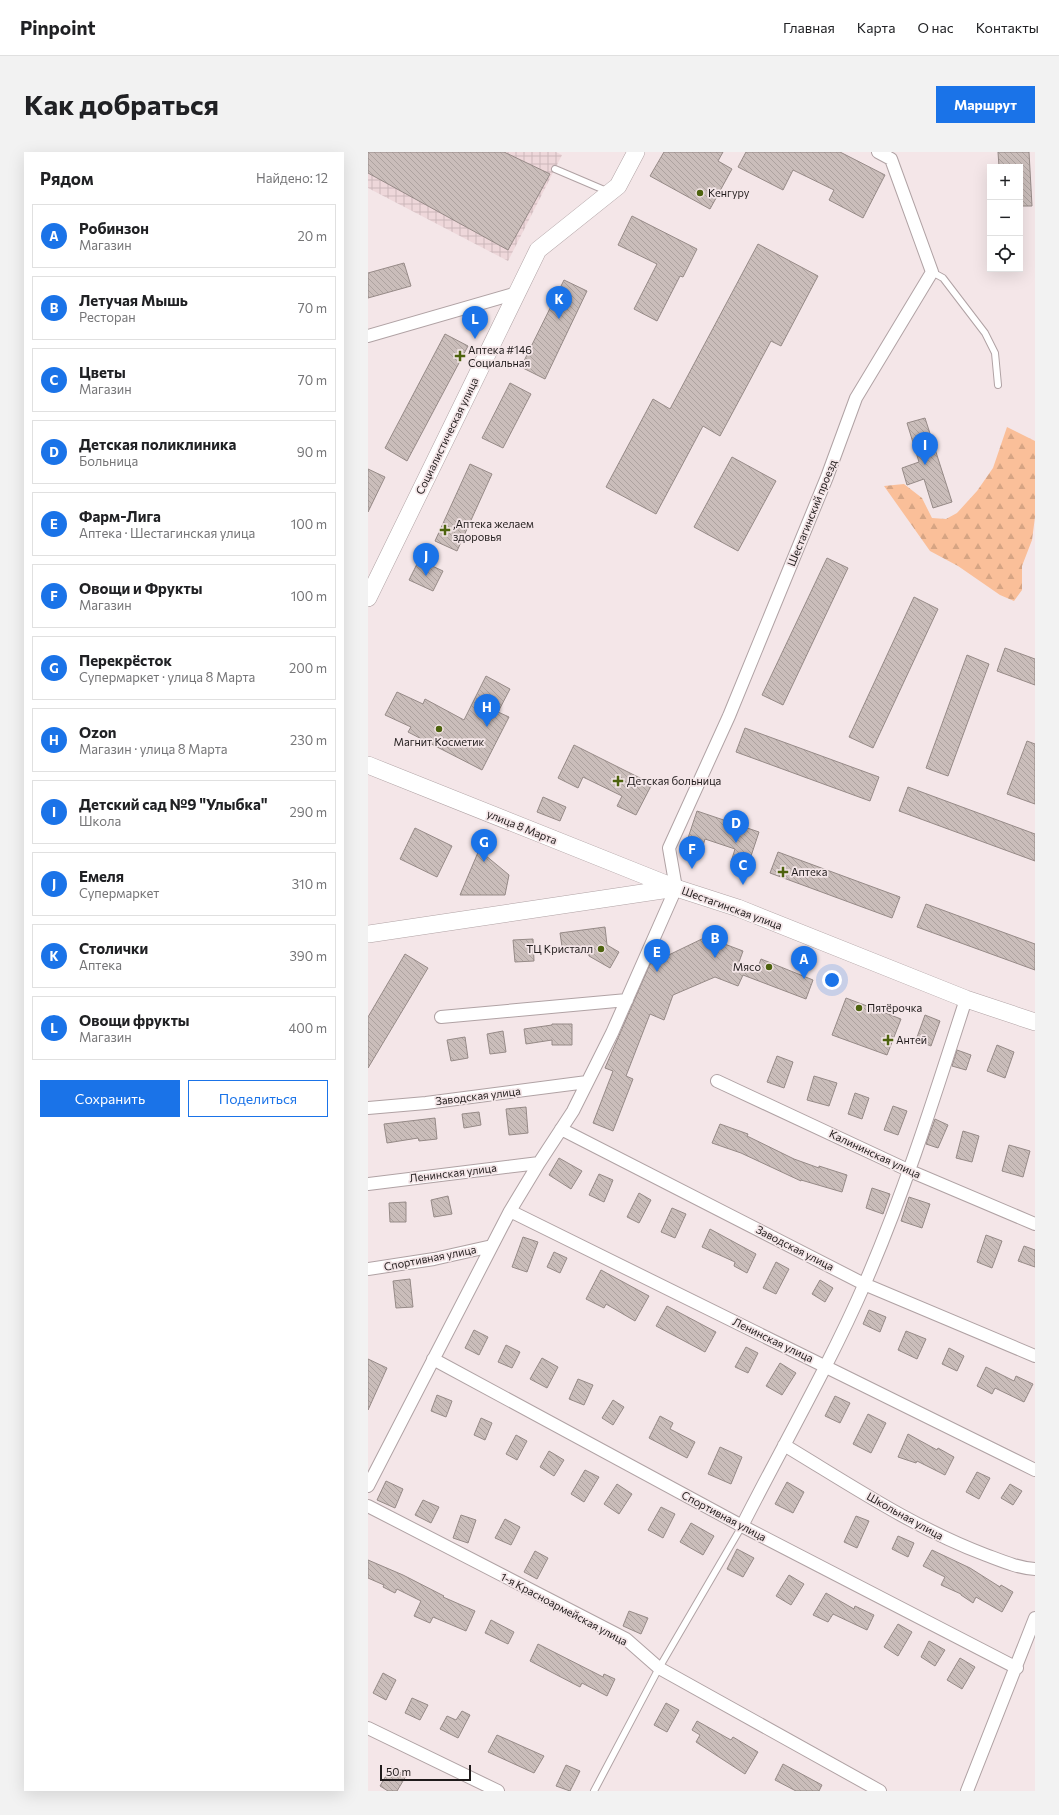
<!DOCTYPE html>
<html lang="ru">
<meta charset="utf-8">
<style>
:root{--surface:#fff;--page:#f2f2f2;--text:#202124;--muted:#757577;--line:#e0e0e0;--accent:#1a73e8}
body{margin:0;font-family:Commissioner,sans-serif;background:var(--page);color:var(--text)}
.controls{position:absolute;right:12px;top:12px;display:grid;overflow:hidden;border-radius:0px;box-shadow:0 4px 16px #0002}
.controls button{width:36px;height:36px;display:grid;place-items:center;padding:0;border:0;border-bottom:1px solid var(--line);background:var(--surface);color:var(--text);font:20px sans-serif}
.scale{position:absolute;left:12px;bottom:10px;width:91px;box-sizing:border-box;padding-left:4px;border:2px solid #201b1b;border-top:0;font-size:11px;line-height:14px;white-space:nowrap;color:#201b1b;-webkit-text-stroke:3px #f4e6e8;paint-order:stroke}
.you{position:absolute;left:464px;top:828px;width:14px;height:14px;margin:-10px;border:3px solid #fff;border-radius:50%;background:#1a73e8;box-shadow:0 0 0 6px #1a73e833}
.badge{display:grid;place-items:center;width:26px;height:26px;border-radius:50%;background:var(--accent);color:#fff;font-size:13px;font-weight:700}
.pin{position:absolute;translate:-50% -33px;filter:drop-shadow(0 1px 2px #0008)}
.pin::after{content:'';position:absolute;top:21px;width:14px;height:12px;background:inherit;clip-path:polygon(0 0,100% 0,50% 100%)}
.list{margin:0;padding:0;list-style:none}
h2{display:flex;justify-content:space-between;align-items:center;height:52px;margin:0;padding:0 16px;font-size:17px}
h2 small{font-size:13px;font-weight:400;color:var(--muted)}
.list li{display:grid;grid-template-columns:26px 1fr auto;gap:12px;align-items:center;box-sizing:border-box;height:64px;margin:0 8px 8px;padding:0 8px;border:1px solid var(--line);border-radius:0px}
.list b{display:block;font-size:15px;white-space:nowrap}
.list p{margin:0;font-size:13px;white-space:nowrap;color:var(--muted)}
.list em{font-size:13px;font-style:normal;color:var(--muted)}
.actions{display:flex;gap:8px;padding:12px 16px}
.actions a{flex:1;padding:9px 0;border:1px solid var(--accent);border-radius:0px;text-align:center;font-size:14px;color:var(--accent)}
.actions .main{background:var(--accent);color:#fff}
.icon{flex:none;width:22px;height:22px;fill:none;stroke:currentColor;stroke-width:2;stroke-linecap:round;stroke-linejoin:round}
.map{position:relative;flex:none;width:667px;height:1639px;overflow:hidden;border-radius:0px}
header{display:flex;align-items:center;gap:24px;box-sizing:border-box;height:56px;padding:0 20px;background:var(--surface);border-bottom:1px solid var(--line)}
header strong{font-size:19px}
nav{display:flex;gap:22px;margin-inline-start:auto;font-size:14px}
.intro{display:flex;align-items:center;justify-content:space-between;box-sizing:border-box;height:96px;padding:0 24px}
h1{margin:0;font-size:28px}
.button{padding:10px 18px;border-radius:0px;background:var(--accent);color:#fff;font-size:14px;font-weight:700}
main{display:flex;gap:24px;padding:0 24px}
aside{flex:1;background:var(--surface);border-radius:0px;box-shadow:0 4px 16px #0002}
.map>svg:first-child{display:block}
.industrial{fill:url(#industrial-grid)}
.forest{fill:url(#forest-firs)}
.building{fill:url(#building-back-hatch);stroke:#968a87}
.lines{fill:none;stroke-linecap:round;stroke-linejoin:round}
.lane-casing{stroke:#b0a2a4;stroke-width:8}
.street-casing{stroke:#b0a2a4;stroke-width:14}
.secondary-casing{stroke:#b0a2a4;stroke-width:18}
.lane{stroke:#fff;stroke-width:6}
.street{stroke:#fff;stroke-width:12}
.secondary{stroke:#fff;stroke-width:17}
.poi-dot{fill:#4d630e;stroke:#f4e6e8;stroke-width:1.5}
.labels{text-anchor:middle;stroke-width:3.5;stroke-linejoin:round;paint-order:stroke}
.poi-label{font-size:11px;fill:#201b1b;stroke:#f4e6e8;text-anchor:start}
.street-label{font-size:11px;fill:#201b1b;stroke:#f4e6e8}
</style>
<header>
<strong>Pinpoint</strong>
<nav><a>Главная</a><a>Карта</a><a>О нас</a><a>Контакты</a></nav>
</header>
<div class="intro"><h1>Как добраться</h1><a class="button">Маршрут</a></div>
<main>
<aside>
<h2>Рядом<small>Найдено: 12</small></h2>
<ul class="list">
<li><span class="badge">A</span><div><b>Робинзон</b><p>Магазин</p></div><em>20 m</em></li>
<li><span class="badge">B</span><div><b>Летучая Мышь</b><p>Ресторан</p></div><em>70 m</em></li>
<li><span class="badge">C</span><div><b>Цветы</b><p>Магазин</p></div><em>70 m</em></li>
<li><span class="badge">D</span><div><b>Детская поликлиника</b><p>Больница</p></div><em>90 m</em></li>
<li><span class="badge">E</span><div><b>Фарм-Лига</b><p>Аптека · Шестагинская улица</p></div><em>100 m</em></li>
<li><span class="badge">F</span><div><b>Овощи и Фрукты</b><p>Магазин</p></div><em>100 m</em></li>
<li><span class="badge">G</span><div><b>Перекрёсток</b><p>Супермаркет · улица 8 Марта</p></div><em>200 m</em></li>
<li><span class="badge">H</span><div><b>Ozon</b><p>Магазин · улица 8 Марта</p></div><em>230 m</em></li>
<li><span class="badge">I</span><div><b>Детский сад №9 &quot;Улыбка&quot;</b><p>Школа</p></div><em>290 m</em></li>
<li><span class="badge">J</span><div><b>Емеля</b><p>Супермаркет</p></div><em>310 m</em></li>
<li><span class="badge">K</span><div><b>Столички</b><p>Аптека</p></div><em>390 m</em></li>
<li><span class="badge">L</span><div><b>Овощи фрукты</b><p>Магазин</p></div><em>400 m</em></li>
</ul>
<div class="actions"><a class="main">Сохранить</a><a>Поделиться</a></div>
</aside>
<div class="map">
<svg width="667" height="1639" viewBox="0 0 667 1639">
<defs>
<pattern id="industrial-grid" width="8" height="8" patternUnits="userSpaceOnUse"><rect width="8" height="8" fill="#eed7da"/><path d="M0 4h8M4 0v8" fill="none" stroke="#ccb8ba"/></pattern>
<pattern id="forest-firs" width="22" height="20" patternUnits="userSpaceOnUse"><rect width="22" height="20" fill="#fabf99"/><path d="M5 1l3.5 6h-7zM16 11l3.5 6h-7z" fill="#d6a483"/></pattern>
<pattern id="building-back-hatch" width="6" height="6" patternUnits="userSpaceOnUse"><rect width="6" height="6" fill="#cabdba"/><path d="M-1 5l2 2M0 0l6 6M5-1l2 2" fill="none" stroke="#ada29f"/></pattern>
</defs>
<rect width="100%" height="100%" fill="#f4e6e8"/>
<path class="industrial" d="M0,0H188L194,3L140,109L0,36Z"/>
<path class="forest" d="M639,275L667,289V365L664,388L654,414V438L646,449L632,443L590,414L562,399L516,334L536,332L554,346L564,366L578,367L589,361L609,339L625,316Z"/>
<path class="building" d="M0,0H136L182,22L140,98L0,21Z
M296,0H355L350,9L364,17L342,57L282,24Z
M378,0H472L517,23L495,66L461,48L466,38L425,18L415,38L370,15Z
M630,0H661L664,54H652V15H631Z
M264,64L329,97L315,125L312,124L289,169L266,157L289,112L250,93Z
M390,92L450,124L413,194L403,189L352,284L335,274L288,362L238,335L285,247L302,257Z
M36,111L43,134L0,146V121Z
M196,128L219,139L177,227L153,215Z
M77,182L100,194L39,309L17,296Z
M142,231L163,242L135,296L114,286Z
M557,266L584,350L565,356L556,327L539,333L534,316L551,310L539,271Z
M364,305L408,329L370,399L326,375Z
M102,312L124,322L89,399L67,389Z
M0,317L17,325L0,360Z
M459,406L480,416L415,553L394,543Z
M51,408L75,419L65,439L41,428Z
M546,445L570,457L505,596L481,585Z
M637,496L667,507V533L629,519Z
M599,503L621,512L580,624L558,616Z
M118,524L142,537L130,560L141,565L114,618L40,580L43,575L17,563L29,540L55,552L57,547L96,568Z
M377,576L511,625L502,649L368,600Z
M659,589L667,592V652L639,642Z
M206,593L284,632L268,663L249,654L254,644L215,625L210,636L190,626Z
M540,635L667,682V709L531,659Z
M175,645L198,655L192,669L169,660Z
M329,659L391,680L379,716L363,710L367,697L337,687L333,701L317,695Z
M47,676L84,694L69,725L32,707Z
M111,698L141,723L137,743H92Z
M410,700L532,745L524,766L402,721Z
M558,752L667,792V818L549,775Z
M237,775L239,793L251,800L242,816L221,804L220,796L195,801L192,781Z
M338,785L375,799L371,810L389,818L393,807L445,828L438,847L375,823L370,834L347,825L305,843L296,868L282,862L258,924L265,927L245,979L225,971L245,919L237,916L282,812Z
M165,787L166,809L147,810L145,788Z
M37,802L60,816L0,916V865Z
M478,846L533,867L519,903L464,883Z
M557,863L572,869L563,894L548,888Z
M184,872H204V893H184V888L158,892L156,877L184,873Z
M135,879L138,900L122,902L119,882Z
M97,885L100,906L83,909L79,888Z
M629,893L646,900L637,926L619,919Z
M589,898L603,903L598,918L584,914Z
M409,904L425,910L416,936L399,930Z
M446,924L469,931L461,954L439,948Z
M487,941L501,946L494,967L480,962Z
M525,954L539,959L530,983L516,978Z
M158,955L160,981L141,983L138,957Z
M111,960L113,973L96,976L94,962Z
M67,966L69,987L51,989L50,986L19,991L16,972Z
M567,967L580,973L570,996L558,992Z
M352,972L380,982L379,984L426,1007L451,1016V1014L479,1023L474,1040L433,1028V1029L373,1001L344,991Z
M595,979L611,984L604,1010L588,1006Z
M641,993L662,999L655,1025L634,1019Z
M191,1006L214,1019L203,1037L181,1023Z
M231,1022L245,1028L236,1050L221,1043Z
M504,1036L522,1042L515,1062L498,1056Z
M271,1041L283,1048L271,1071L259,1065Z
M80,1044L84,1062L66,1065L63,1048Z
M541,1045L562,1052L554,1076L533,1069Z
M38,1050V1070H22L21,1051Z
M304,1056L318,1062L307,1086L293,1080Z
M342,1077L388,1102L379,1121L366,1114L367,1110L334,1095Z
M618,1083L634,1089L624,1116L609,1110Z
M155,1085L170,1090L159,1120L144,1115Z
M656,1094L667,1098V1115L650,1109Z
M186,1100L199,1106L192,1121L179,1115Z
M408,1110L421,1117L408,1142L395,1136Z
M233,1118L281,1144L267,1169L238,1152L236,1156L218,1147Z
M42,1127L45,1155L28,1156L25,1129Z
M452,1128L465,1136L457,1150L444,1142Z
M299,1154L348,1180L337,1200L288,1174Z
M501,1158L518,1165L512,1180L495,1172Z
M106,1178L120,1185L111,1203L97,1196Z
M538,1179L558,1187L549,1207L530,1198Z
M138,1193L152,1200L144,1216L130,1210Z
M378,1195L390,1201L380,1221L367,1215Z
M581,1196L596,1204L589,1219L574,1212Z
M174,1206L190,1215L179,1236L162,1227Z
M0,1207L19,1216L0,1258Z
M412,1211L428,1221L414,1243L398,1234Z
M618,1215L646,1229L648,1224L665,1232L656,1250L627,1236L624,1242L609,1234Z
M210,1227L225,1233L216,1253L201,1247Z
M69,1243L84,1249L78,1265L63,1259Z
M467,1244L482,1251L472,1271L457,1264Z
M245,1248L256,1255L245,1273L234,1266Z
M500,1262L518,1271L503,1301L485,1292Z
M292,1264L305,1271L302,1277L327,1290L319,1306L281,1286Z
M113,1266L124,1271L117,1288L106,1283Z
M540,1282L569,1298L570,1296L586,1305L577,1323L549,1309L548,1311L530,1305Z
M148,1283L159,1289L149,1308L138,1302Z
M352,1295L374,1305L363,1332L340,1322Z
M181,1299L196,1308L186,1324L172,1315Z
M217,1318L231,1325L216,1350L203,1342Z
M609,1320L622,1326L611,1347L598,1340Z
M18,1329L35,1337L27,1356L9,1348Z
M419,1330L436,1340L425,1361L407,1352Z
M249,1332L264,1342L251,1362L236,1352Z
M642,1332L654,1339L645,1353L633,1346Z
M55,1348L71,1355L63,1371L47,1363Z
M293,1355L307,1362L295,1386L280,1378Z
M93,1363L108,1368L100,1391L85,1386Z
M488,1364L501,1369L489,1396L476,1390Z
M137,1367L152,1375L143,1393L127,1386Z
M323,1371L346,1384L335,1403L312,1390Z
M530,1384L546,1391L540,1405L524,1397Z
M369,1397L386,1406L375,1425L359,1417Z
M564,1398L602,1416L632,1435L633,1433L645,1440L634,1460L608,1445L605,1451L593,1443V1442L573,1433L577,1425L555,1414Z
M167,1399L180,1406L169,1427L156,1420Z
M0,1408L35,1423L76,1444L75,1445L107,1459L98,1479L65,1465L62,1471L46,1464L53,1449L29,1437L27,1441L15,1435L16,1433L0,1426Z
M421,1423L436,1432L423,1453L408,1444Z
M458,1441L486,1457L487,1454L506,1463L499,1478L465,1462L460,1470L445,1463Z
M261,1459L280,1466L273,1482L255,1474Z
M123,1468L146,1480L140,1492L117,1481Z
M530,1472L544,1480L530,1504L516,1495Z
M561,1489L577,1498L567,1514L553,1505Z
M170,1492L235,1525L236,1522L247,1527L239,1544L214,1531L212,1535L162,1509Z
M592,1506L607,1515L594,1537L579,1528Z
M15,1521L28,1528L18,1548L5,1541Z
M44,1546L60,1553L52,1568L37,1561Z
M298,1551L311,1558L299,1580L286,1573Z
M94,1559L102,1563L90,1586L72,1577L79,1564L88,1568Z
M329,1569L363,1588L365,1585L390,1600L377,1622L328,1590L332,1583L324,1578Z
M129,1583L176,1604L166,1621L120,1600Z
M415,1612L454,1633L451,1639H428L407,1628Z
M198,1613L212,1619L202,1639L188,1634Z
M23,1615L38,1624L29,1639H20L12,1634Z"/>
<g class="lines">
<g class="lane-casing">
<path id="lane" d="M187,17L241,40
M564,120L575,126L617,181L627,201L630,233
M226,1639L291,1516L374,1374"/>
</g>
<g class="street-casing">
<path id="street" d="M0,184L149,141
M73,865L259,848
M349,929L542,1019L667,1072
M0,956L58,951L219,930
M193,977L496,1132L667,1204
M0,1032L171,1011
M142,1059L667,1318
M0,1117L66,1107L124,1094
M65,1207L374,1374L649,1516
M416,1293C481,1332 546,1376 618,1403C634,1409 650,1416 667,1417
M0,1334L142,1059L171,1011L205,959L244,881L308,736L301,696L361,564L459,325L488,246L564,120L523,7L510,0
M0,1354L258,1487L291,1516L512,1639
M374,1374C415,1293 461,1214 497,1131C537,1039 567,943 598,847
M0,1576L130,1639
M599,1639L667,1466"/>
</g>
<g class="secondary-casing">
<path id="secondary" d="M0,446L170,98L250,34L268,0
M0,613L308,736
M0,782L308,736L370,756L598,847L667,870"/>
</g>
<use href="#lane" class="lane"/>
<use href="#street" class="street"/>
<use href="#secondary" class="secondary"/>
</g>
<g class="poi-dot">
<circle cx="332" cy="41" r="4"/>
<path d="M90 198h4v4h4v4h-4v4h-4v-4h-4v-4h4z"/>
<path d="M75 372h4v4h4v4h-4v4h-4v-4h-4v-4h4z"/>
<circle cx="71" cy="577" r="4"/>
<path d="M248 623h4v4h4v4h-4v4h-4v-4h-4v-4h4z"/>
<path d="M413 714h4v4h4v4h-4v4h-4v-4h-4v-4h4z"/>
<circle cx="233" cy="797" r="4"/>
<circle cx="401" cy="815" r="4"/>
<circle cx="491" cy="856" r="4"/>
<path d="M518 882h4v4h4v4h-4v4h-4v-4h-4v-4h4z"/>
</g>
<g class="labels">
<g class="poi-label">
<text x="340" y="45">Кенгуру</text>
<text x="100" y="202">Аптека #146<tspan x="100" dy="13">Социальная</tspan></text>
<text x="85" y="376">,Аптека желаем<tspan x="85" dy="13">здоровья</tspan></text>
<text x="71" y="594" text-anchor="middle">Магнит Косметик</text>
<text x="259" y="633">Детская больница</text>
<text x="423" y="724">Аптека</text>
<text x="225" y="801" text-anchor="end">ТЦ Кристалл</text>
<text x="393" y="819" text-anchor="end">Мясо</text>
<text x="499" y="860">Пятёрочка</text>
<text x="528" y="892">Антей</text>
</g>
<g class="street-label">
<text transform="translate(79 284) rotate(-64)" y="4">Социалистическая улица</text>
<text transform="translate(444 361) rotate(-68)" y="4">Шестагинский проезд</text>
<text transform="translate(154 675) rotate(22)" y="4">улица 8 Марта</text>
<text transform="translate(364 756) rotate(20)" y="4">Шестагинская улица</text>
<text transform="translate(110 944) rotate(-7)" y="4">Заводская улица</text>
<text transform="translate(507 1002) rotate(25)" y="4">Калининская улица</text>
<text transform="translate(85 1021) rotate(-7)" y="4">Ленинская улица</text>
<text transform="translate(427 1096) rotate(27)" y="4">Заводская улица</text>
<text transform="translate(62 1106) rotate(-11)" y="4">Спортивная улица</text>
<text transform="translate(405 1188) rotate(26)" y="4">Ленинская улица</text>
<text transform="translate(356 1364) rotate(28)" y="4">Спортивная улица</text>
<text transform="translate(537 1364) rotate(29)" y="4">Школьная улица</text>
<text transform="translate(196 1457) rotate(28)" y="4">1-я Красноармейская улица</text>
</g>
</g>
</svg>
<div class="controls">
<button>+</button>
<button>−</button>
<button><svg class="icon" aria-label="locate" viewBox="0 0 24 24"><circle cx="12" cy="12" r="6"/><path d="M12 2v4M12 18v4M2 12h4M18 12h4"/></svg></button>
</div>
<div class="scale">50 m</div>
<div class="you"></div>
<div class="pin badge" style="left:436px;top:827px">A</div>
<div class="pin badge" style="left:347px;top:806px">B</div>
<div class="pin badge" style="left:375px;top:733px">C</div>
<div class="pin badge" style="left:368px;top:691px">D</div>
<div class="pin badge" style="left:289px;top:820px">E</div>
<div class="pin badge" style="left:324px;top:717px">F</div>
<div class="pin badge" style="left:116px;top:710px">G</div>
<div class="pin badge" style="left:119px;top:575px">H</div>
<div class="pin badge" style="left:557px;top:313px">I</div>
<div class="pin badge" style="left:58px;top:424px">J</div>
<div class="pin badge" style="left:191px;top:167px">K</div>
<div class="pin badge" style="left:107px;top:187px">L</div>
</div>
</main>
